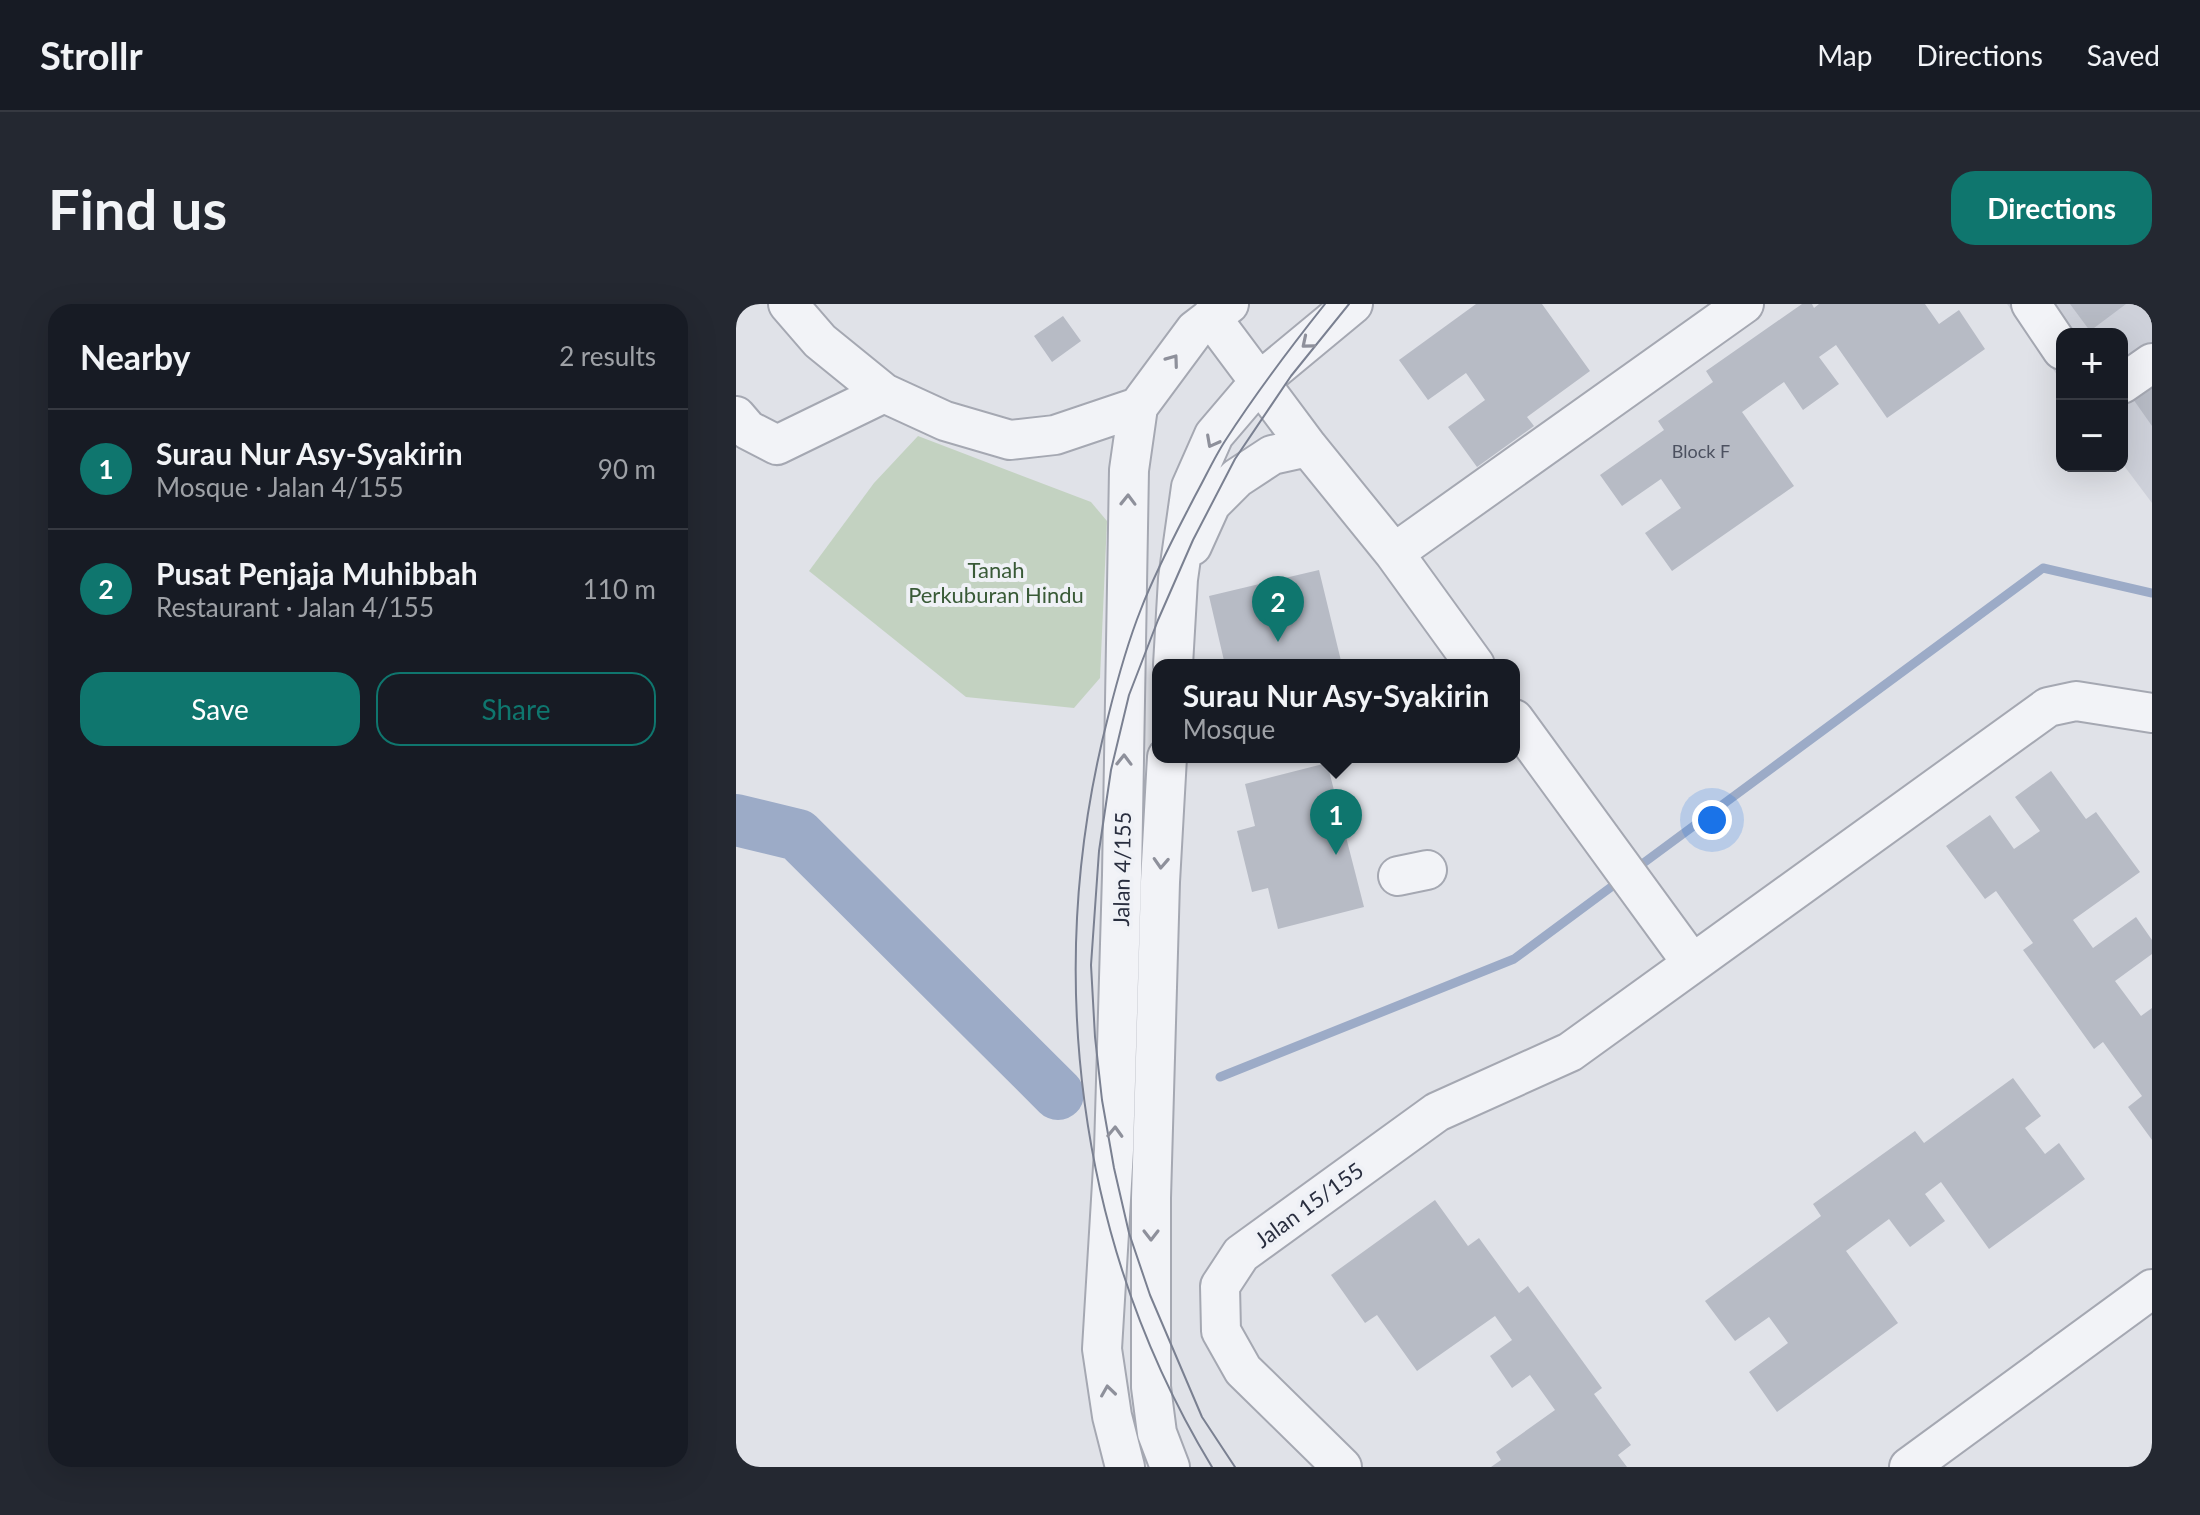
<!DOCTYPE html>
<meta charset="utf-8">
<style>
:root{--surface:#171b24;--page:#242831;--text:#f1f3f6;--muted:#9ea1a6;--line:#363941;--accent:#0f766e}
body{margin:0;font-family:Lato,sans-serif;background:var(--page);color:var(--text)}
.controls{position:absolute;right:24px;top:24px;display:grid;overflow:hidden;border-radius:16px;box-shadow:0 8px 32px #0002}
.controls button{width:72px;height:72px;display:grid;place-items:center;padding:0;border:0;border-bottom:2px solid var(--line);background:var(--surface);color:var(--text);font:40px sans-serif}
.you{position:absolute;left:976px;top:516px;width:28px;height:28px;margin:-20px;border:6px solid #fff;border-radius:50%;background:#1a73e8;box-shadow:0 0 0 12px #1a73e833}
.badge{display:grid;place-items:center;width:52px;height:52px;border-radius:50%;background:var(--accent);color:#fff;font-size:26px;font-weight:700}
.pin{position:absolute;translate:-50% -66px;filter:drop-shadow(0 2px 4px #0008)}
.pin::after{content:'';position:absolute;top:42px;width:28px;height:24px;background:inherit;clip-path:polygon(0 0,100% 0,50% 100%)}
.popup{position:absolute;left:416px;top:355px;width:368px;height:104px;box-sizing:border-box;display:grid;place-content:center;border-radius:16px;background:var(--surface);filter:drop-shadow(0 2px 6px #0005);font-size:26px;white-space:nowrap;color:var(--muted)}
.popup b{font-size:30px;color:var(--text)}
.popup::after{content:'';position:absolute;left:50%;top:100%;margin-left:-16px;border:16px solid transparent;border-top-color:var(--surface)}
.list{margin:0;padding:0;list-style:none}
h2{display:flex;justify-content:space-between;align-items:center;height:104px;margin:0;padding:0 32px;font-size:34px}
h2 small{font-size:26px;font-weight:400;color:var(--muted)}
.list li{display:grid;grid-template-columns:52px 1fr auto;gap:24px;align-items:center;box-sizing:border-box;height:120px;padding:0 32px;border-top:2px solid var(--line)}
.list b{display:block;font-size:30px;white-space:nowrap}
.list p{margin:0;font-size:26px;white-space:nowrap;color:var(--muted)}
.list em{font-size:26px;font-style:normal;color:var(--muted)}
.actions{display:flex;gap:16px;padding:24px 32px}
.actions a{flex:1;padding:18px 0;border:2px solid var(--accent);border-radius:24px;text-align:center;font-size:28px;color:var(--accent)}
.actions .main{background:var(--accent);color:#fff}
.map{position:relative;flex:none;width:1416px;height:1163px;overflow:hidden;border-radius:24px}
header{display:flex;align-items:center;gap:48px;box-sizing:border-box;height:112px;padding:0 40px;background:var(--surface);border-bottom:2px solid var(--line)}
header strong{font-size:38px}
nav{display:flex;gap:44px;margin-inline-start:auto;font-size:28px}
.intro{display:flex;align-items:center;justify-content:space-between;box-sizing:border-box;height:192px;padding:0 48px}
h1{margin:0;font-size:56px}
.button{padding:20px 36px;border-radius:24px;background:var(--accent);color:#fff;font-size:28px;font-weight:700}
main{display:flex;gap:48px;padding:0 48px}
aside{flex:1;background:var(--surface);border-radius:24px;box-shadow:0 8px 32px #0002}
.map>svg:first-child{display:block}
.built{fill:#ced1da}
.green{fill:#c3d2c1}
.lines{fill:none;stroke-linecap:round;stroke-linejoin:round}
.stream{stroke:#9cabc7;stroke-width:9}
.river{stroke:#9cabc7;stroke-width:52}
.building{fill:#b7bbc5}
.minor-casing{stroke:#a5a8b2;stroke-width:42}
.minor{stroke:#f2f3f7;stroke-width:38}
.tram{stroke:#7a8091;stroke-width:2}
.oneway{stroke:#8e909b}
.labels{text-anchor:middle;stroke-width:8;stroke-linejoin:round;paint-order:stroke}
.number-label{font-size:18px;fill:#4c5160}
.park-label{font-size:22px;fill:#395a37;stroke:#eff1f6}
.street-label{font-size:22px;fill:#292e3f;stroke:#eff1f6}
</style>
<header>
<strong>Strollr</strong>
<nav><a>Map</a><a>Directions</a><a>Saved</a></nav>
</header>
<div class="intro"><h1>Find us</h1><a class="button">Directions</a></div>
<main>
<aside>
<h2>Nearby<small>2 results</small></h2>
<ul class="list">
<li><span class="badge">1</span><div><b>Surau Nur Asy-Syakirin</b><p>Mosque · Jalan 4/155</p></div><em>90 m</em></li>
<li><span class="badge">2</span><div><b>Pusat Penjaja Muhibbah</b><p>Restaurant · Jalan 4/155</p></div><em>110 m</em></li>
</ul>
<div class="actions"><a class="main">Save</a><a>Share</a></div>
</aside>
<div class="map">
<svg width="1416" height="1163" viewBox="0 0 1416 1163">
<rect width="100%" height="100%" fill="#e0e2e8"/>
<path class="built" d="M1271,0H1416V199L1386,159V30H1326V78Z"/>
<path class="green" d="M182,132L355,198L371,217L364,374L338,404L230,393L73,267L138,179Z"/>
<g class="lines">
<path class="stream" d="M898,566L1307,264L1416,289
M484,773L778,655L886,575"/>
<path class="river" d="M0,516L62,531L322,790"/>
</g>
<path class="building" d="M740,0H806L854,67L791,113L798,122L741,163L712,123L749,96L730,69L692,96L663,56Z
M1066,0H1076L1078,4L1083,0H1189L1203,20L1223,6L1249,45L1151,114L1100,41L1083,53L1103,80L1067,106L1048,78L1006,108L1058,182L936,267L909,229L945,204L925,175L886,202L864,171L928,126L922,117L977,78L970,67Z
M1334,0H1390L1354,27Z
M327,12L345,37L316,58L298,32Z
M1416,81V122L1397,95Z
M583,266L606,361H489L473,292Z
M591,459L628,603L542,625L532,584L516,588L501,527L519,522L509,480Z
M1315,467L1350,515L1360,508L1404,568L1337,616L1357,644L1400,613L1416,636V650L1379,677L1405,712L1416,704V836L1392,803L1406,792L1367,738L1358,745L1287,646L1297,639L1260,587L1249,595L1210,542L1254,511L1278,545L1304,527L1279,493Z
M1277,774L1305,812L1289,824L1309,850L1323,839L1349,875L1253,945L1205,878L1189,890L1209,917L1174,943L1153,915L1110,947L1162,1019L1041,1108L1013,1068L1052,1039L1033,1013L999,1037L969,997L1085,912L1077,900L1179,827L1188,839Z
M699,896L732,942L743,934L783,989L792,982L866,1084L858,1090L895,1141L882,1151L891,1163H755L765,1156L760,1148L819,1106L794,1071L776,1084L754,1052L776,1036L759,1012L681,1067L641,1011L629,1019L595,971Z"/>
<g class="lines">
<g class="minor-casing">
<path id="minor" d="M52,0L84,37L148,89L209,117L274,136L319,131L402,103
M1295,0L1326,46
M475,13L572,143L658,249L739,361
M1386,80L1416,59
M0,112L12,126L41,141L148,89
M456,242L475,200L501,174L536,151L572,143
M658,249L1008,0
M437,361L442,275L455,183L478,131L524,77L617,0
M778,415L956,659
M431,453L424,578L415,894V1083L421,1129L434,1163
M662,572L691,566
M389,1163L376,1112L366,1045L378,846L386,571L393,166L402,103L459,26L493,0
M606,1163L507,1066L485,1027L484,982L505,950L701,808L834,748L1312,403L1340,397L1416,409
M1173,1163L1416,985"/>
</g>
<use href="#minor" class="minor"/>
<path class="tram" d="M476,1163C340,939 307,666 372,413C381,377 391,340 405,305C420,266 440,229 459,192C469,174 478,154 489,137C520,89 554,44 589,0
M499,1163L466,1113L414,991L393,929L378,864L366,796L359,733L355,661L363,547L375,466L393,391L422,316L457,236L499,155L555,72L613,0"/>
</g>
<defs><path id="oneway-chevron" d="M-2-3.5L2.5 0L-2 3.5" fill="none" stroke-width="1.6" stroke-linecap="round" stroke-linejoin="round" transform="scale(2)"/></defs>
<g class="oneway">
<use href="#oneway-chevron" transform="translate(571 39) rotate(140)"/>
<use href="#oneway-chevron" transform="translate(437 56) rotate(-54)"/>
<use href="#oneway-chevron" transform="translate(476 138) rotate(118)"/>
<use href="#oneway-chevron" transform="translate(392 196) rotate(-89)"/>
<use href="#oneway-chevron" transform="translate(388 456) rotate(-89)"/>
<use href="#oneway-chevron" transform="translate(425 559) rotate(93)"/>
<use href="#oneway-chevron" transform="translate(379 828) rotate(-88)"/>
<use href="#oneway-chevron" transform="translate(415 931) rotate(90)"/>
<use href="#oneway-chevron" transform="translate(372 1087) rotate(-98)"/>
</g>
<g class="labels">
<g class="number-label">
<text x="965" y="154">Block F</text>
</g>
<g class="park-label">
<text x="260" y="274">Tanah<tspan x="260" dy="25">Perkuburan Hindu</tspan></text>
</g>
<g class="street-label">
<text transform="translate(386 565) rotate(-89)" y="8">Jalan 4/155</text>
<text transform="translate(573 901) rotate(-36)" y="8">Jalan 15/155</text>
</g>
</g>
</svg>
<div class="controls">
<button>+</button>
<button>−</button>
</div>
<div class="you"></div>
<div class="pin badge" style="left:600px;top:551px">1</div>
<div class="popup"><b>Surau Nur Asy-Syakirin</b>Mosque</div>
<div class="pin badge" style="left:542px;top:338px">2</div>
</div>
</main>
